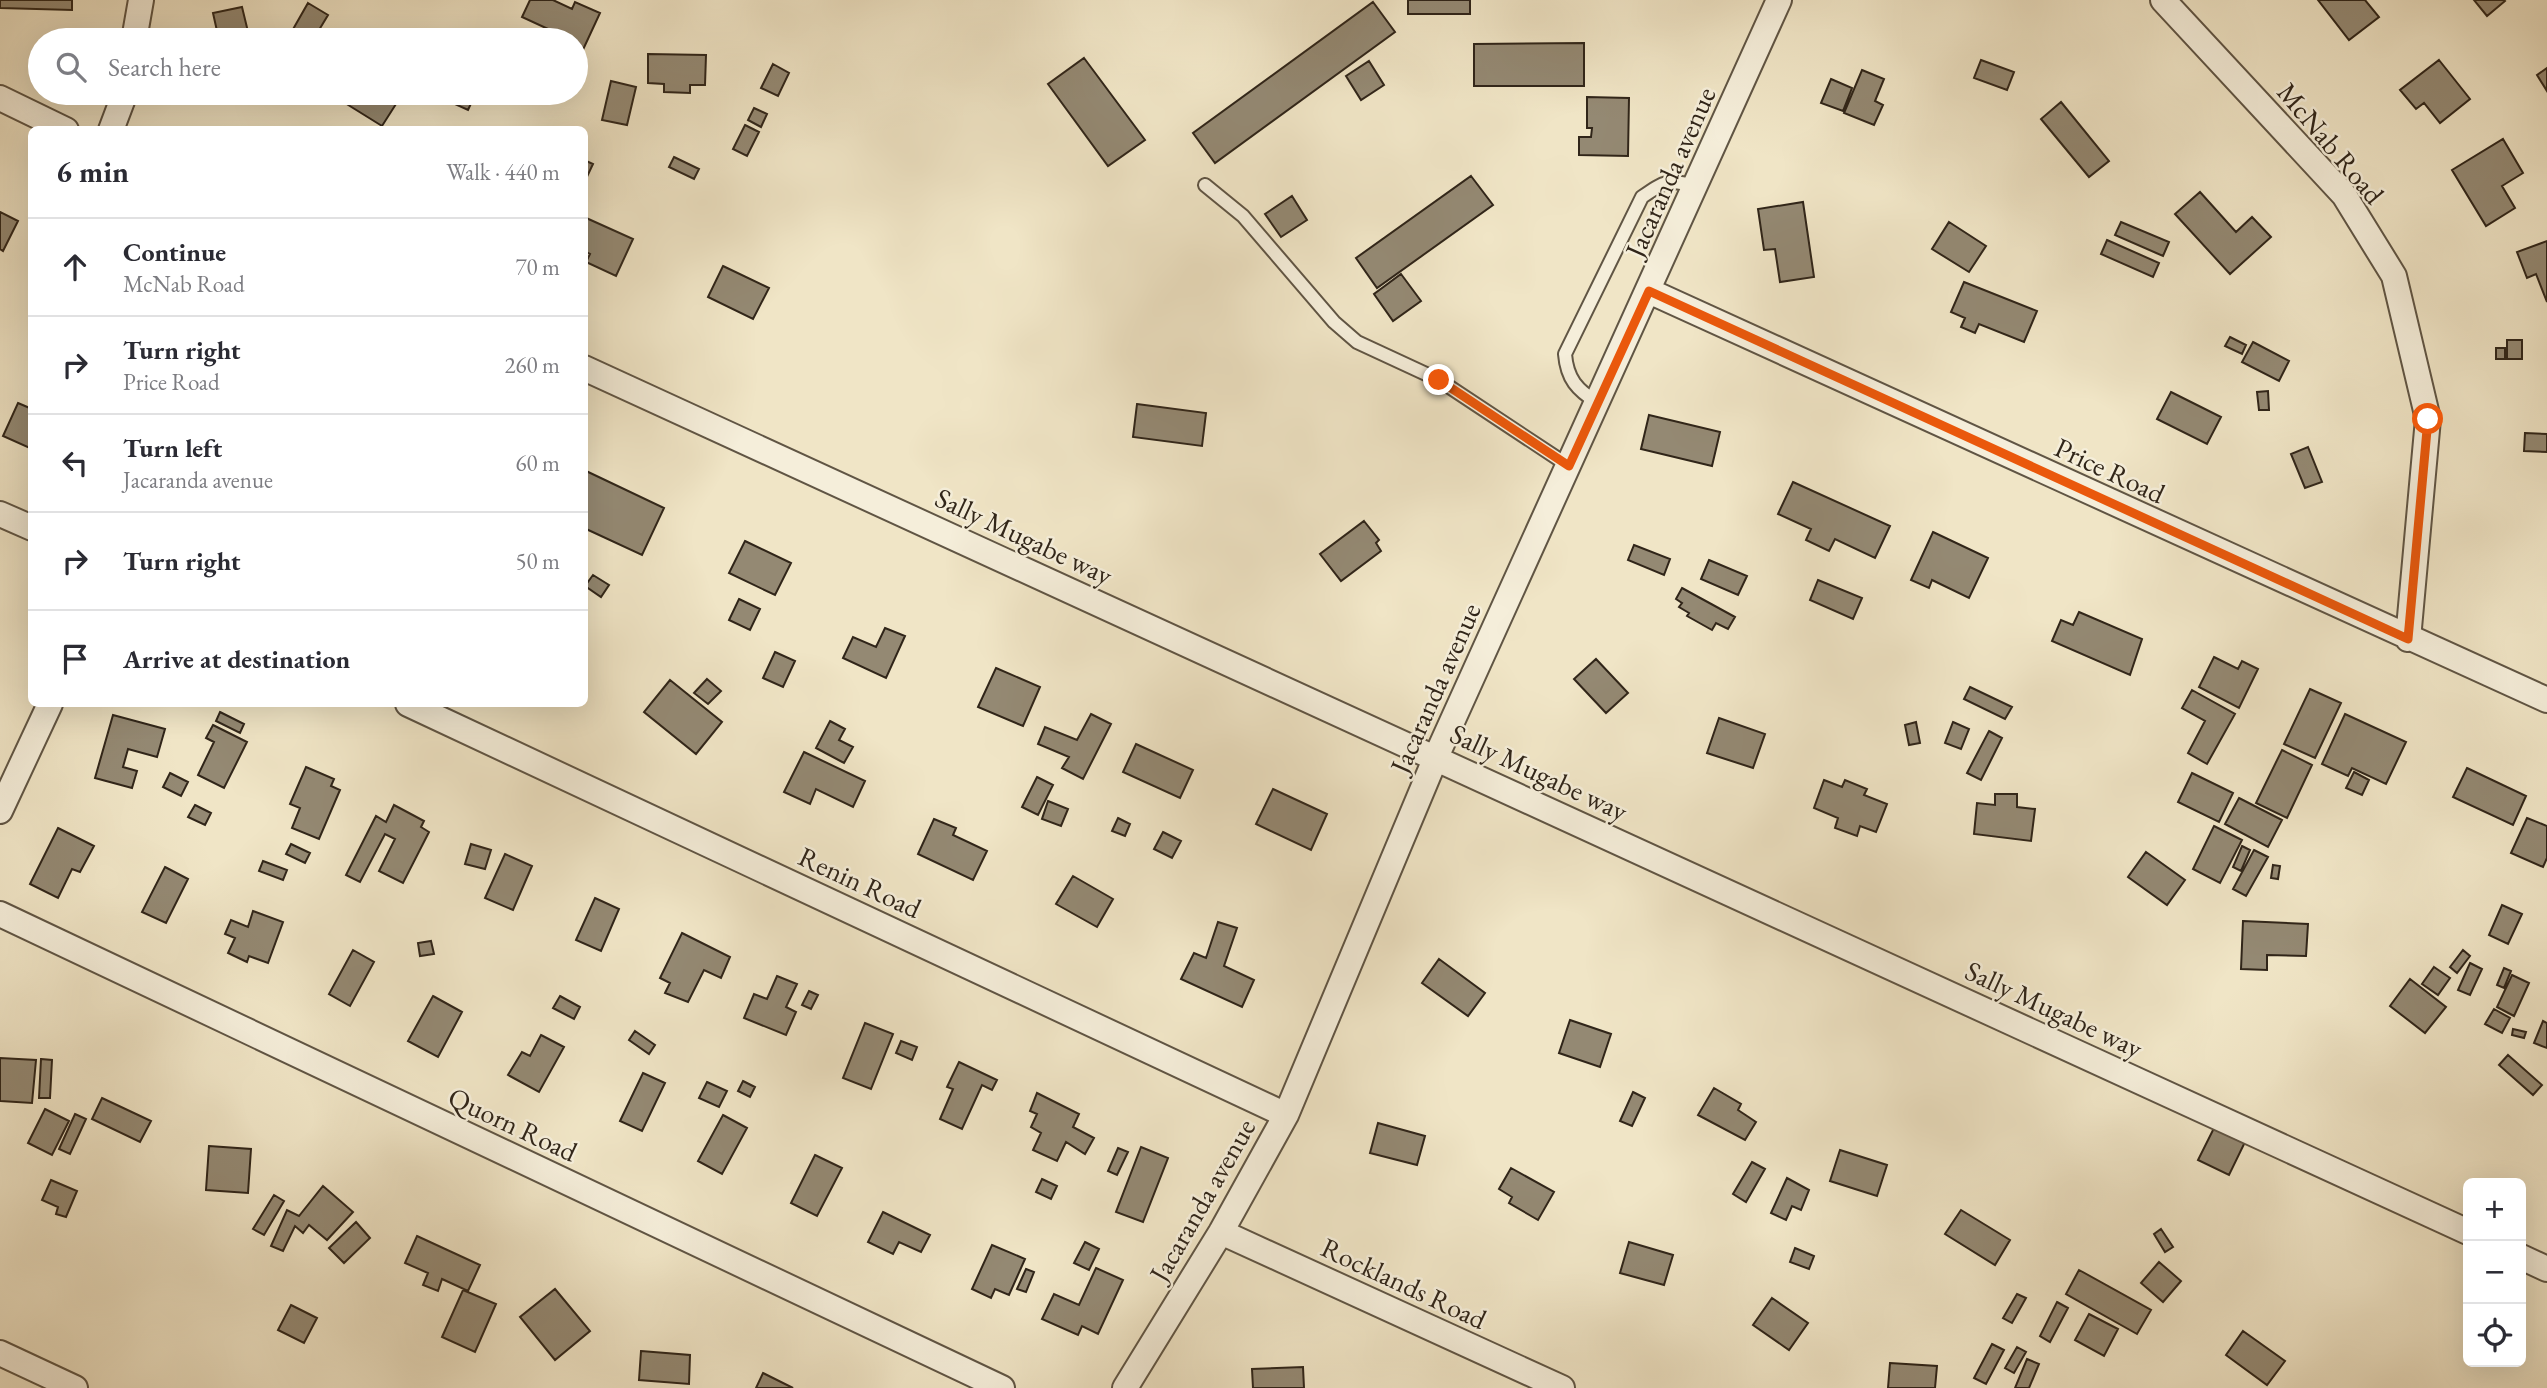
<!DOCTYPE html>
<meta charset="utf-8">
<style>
:root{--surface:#fff;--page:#f2f2f3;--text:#2b2b33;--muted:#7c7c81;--line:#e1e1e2}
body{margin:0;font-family:"EB Garamond",serif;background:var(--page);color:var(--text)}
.controls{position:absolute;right:21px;bottom:21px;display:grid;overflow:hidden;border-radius:10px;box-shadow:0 7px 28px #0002}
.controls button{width:63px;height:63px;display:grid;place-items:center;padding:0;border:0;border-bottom:2px solid var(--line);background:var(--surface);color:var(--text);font:35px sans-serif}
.stop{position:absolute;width:21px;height:21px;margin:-16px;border:5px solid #ea580c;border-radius:50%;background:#fff}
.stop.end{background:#ea580c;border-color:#fff;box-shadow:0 2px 7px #0008}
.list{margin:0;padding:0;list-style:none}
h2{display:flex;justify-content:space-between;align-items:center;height:91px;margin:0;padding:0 28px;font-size:30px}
h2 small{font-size:23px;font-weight:400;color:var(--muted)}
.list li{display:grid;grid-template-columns:46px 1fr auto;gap:21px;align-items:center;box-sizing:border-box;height:98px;padding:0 28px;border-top:2px solid var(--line)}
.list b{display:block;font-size:26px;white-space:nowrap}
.list p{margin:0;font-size:23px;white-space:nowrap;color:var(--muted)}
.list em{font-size:23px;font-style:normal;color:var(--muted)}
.icon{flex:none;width:38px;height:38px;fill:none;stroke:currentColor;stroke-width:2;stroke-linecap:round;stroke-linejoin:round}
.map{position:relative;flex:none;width:2547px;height:1388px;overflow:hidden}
.search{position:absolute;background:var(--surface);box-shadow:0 7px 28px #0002;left:28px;top:28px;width:560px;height:77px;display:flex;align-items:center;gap:18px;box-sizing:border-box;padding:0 24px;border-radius:38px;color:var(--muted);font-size:26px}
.panel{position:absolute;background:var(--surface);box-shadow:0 7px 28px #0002;left:28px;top:126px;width:560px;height:581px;border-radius:10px}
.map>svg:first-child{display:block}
.building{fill:#948973;stroke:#302519;stroke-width:2}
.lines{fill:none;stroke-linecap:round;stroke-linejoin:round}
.lane-casing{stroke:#605544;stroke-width:16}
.street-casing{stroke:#605544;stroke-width:28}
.lane{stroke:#f5eeda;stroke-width:12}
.street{stroke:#f5eeda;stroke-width:24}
.route{stroke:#ea580c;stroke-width:9}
.labels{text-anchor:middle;stroke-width:5;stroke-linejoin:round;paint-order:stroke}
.street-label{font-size:28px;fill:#302519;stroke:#f5eeda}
</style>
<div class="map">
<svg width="2547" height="1388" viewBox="0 0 2547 1388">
<rect width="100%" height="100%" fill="#f0e5c6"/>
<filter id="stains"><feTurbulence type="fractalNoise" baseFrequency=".00286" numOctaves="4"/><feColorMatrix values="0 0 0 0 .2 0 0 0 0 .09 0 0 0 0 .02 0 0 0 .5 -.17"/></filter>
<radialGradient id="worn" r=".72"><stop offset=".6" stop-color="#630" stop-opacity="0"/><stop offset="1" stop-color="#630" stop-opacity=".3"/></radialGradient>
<path class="building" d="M0,0H72V10L0,8Z
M530,0H553L572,9L575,2L600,13L581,54L576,51V40H556L559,34L522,17Z
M1408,0H1470V14H1408Z
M2318,0H2365L2379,17L2349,40Z
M2474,0H2504L2505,1L2487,16Z
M1373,2L1395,32L1215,163L1193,133Z
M308,3L328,15L313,40L292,31Z
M242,7L250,40H219L213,13Z
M1584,43V86H1474V44Z
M648,54L706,55L705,85H690V93L664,92V84L648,83Z
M1084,58L1145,140L1108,166L1048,84Z
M1981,60L2014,72L2007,90L1974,78Z
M2439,60L2470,99L2440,123L2424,103L2416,109L2400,90Z
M1369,61L1384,85L1361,100L1346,76Z
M773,64L789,73L778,96L761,88Z
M2547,68V91L2537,75Z
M1862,70L1884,79L1875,101L1883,105L1874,125L1844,113Z
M1831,79L1852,88L1843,111L1821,103Z
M611,81L636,87L627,125L602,120Z
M329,93H403L382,126Z
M449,93H476L468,110L446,100Z
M1587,97L1629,98L1628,156L1579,155V137H1591L1592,128H1587Z
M2061,102L2109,161L2089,177L2041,119Z
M754,108L767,114L761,127L748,120Z
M745,125L759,132L747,156L733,149Z
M2503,139L2523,173L2502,186L2515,208L2486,226L2452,170Z
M674,157L699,169L694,179L669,167Z
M584,160L593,164L584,183Z
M1471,176L1493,205L1377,288L1356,258Z
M2200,192L2236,232L2252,217L2271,237L2230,274L2175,214Z
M1292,196L1307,220L1281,237L1265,214Z
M1803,202L1814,277L1780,282L1775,249L1764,250L1758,209Z
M0,212L18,221L3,251L0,249Z
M584,217L633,239L616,276L586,262L590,254L584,251Z
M1949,222L1986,246L1969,272L1932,249Z
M2121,222L2169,242L2163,256L2115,235Z
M2107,240L2159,263L2153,277L2101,254Z
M2547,241V302L2536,274L2527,278L2517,252Z
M723,266L769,288L753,319L708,297Z
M1401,274L1421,301L1393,321L1374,294Z
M1964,282L2037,311L2024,342L1979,324L1975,333L1961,327L1965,318L1951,312Z
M2230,337L2246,345L2242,354L2225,346Z
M2507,340H2522V359H2507Z
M2253,342L2289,361L2279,381L2242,362Z
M2496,348H2505V359H2496Z
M2268,391L2269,410H2259L2257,392Z
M2171,392L2221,417L2207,444L2157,419Z
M18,403L32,409V449L3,436Z
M1137,404L1206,413L1202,446L1133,437Z
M1649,415L1720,432L1712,466L1641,449Z
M2525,433L2547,434V452L2524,451Z
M2308,447L2322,482L2305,488L2291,454Z
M584,470L664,508L642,555L584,528Z
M1793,482L1890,526L1875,558L1835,539L1829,551L1806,540L1811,529L1778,514Z
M1364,521L1379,540L1376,543L1381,551L1341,581L1320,554Z
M1933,532L1988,558L1969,598L1932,580L1929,588L1911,580Z
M745,541L791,563L775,595L729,573Z
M1634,545L1670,559L1664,575L1628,560Z
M1709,560L1747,576L1738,595L1701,579Z
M593,575L609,585L601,597L585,586Z
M1818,580L1862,598L1853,619L1810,600Z
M1682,588L1735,617L1728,629L1716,623L1712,630L1687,616L1689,613L1679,607L1682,603L1676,599Z
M739,599L760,609L750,630L729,620Z
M2079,612L2142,639L2130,675L2052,641L2061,620L2073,625Z
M885,628L905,636L886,678L843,658L853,637L876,647Z
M775,652L795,661L783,687L763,678Z
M2214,657L2238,669L2242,661L2258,669L2239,708L2199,687Z
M1596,659L1628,693L1606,713L1574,679Z
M996,668L1040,687L1023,726L978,707Z
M707,679L721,691L708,704L694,693Z
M670,680L722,722L696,754L644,712Z
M1970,687L2012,707L2005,719L1964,699Z
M2310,689L2341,703L2315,758L2284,744Z
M2192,690L2235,714L2207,764L2188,753L2205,721L2182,708Z
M220,712L244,724L240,733L216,721Z
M1091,714L1111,724L1083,779L1062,768L1069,757L1038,744L1045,727L1077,740Z
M2345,714L2406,742L2386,784L2352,768L2348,776L2322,764Z
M113,715L165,729L157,757L128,749L123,767L137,771L132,788L95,778Z
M1719,718L1765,734L1753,768L1707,753Z
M830,721L845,729L839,740L853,747L844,763L816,748Z
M1916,722L1920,743L1909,745L1905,725Z
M1953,722L1969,729L1961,749L1945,743Z
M213,725L247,742L224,788L198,775L214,742L206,738Z
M1989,731L2002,738L1981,780L1967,773Z
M1136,744L1193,770L1180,798L1123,772Z
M2282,750L2312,765L2287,818L2256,803Z
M804,752L865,781L853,807L816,789L810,804L784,792Z
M306,767L334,779L331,786L340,790L319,839L292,828L300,808L290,804Z
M2467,768L2526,796L2513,825L2453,797Z
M2354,772L2369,780L2362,795L2346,788Z
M170,773L188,782L181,796L163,787Z
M2192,773L2233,793L2219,822L2178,802Z
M1037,777L1053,785L1038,815L1022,807Z
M1824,780L1842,787L1845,780L1867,789L1864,795L1887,804L1876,832L1860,826L1857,836L1835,828L1838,818L1814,808Z
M1273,789L1327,814L1311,850L1256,824Z
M1995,794H2017V807L2035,809L2031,841L1974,834L1977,803L1995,805Z
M2239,798L2282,820L2268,847L2225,824Z
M1048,801L1068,809L1061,826L1042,819Z
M195,805L211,813L205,825L188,817Z
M394,805L424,821L421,827L429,832L403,883L379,871L395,839L385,834L360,882L346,875L376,816L386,822Z
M1118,818L1130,824L1125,836L1112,831Z
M2527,818L2547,826V858L2543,867L2511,853Z
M934,819L956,828L953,835L987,851L973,880L918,854Z
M2214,826L2242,840L2220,883L2193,869Z
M58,828L94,846L80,872L72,869L58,898L30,884Z
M1163,832L1181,841L1172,858L1154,849Z
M291,844L310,853L305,863L286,854Z
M471,844L491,850L485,869L465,864Z
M2242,846L2250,850L2241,871L2233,867Z
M2254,850L2268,857L2246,896L2233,889Z
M2146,852L2185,880L2167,905L2128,877Z
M505,854L532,866L513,910L485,898Z
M263,861L287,870L283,880L259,871Z
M2273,865L2280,866L2278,879L2271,878Z
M165,867L188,879L166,923L142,912Z
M1073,876L1113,899L1097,927L1056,904Z
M595,898L619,909L601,951L576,940Z
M2502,905L2522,914L2508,944L2489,935Z
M253,911L283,922L268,963L249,956L247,962L228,953L235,938L225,934L231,920L248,927Z
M2243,921L2308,924L2306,956L2267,955V970L2241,969Z
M1218,922L1237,928L1224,966L1254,980L1242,1007L1181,979L1194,953L1206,958Z
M682,933L730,957L721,978L704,970L688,1002L665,993L670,983L660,978Z
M431,941L434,954L420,956L418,943Z
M353,950L374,962L350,1006L329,994Z
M2463,950L2470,956L2457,973L2450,967Z
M1439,959L1485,993L1468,1016L1422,983Z
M2470,963L2482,969L2470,995L2458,990Z
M2434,967L2450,978L2438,995L2422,984Z
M2504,968L2511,971L2504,988L2497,985Z
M2512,975L2529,983L2514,1016L2497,1007Z
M777,976L797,984L786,1007L796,1012L786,1035L744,1018L754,994L767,999Z
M2410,979L2446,1007L2425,1033L2390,1006Z
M809,991L818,995L811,1009L802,1005Z
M433,996L462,1012L438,1057L408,1041Z
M560,996L580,1007L574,1019L553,1008Z
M2494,1009L2510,1018L2502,1033L2485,1024Z
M1570,1020L1611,1034L1600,1067L1559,1053Z
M2543,1021L2547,1023V1048L2534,1043Z
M865,1023L893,1034L871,1089L843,1078Z
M2513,1029L2526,1032L2524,1038L2512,1035Z
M635,1031L655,1045L649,1054L629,1040Z
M541,1035L564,1047L539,1092L508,1075L522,1052L530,1056Z
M901,1041L917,1047L912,1060L896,1053Z
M2508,1055L2542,1085L2533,1095L2499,1065Z
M0,1058L36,1060L32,1103L0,1101Z
M41,1059L52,1060L50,1098H39Z
M959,1062L997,1080L992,1090L982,1085L962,1129L940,1119L953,1089L947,1087Z
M643,1073L665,1083L642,1131L620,1121Z
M743,1081L755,1087L750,1097L738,1091Z
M707,1082L727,1091L719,1107L699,1098Z
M1714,1088L1741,1104L1738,1110L1756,1122L1745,1140L1698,1115Z
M1633,1092L1645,1098L1632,1126L1620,1121Z
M1037,1093L1079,1114L1073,1127L1094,1138L1085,1154L1066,1142L1057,1161L1033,1150L1041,1133L1031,1127L1037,1114L1030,1111Z
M102,1098L151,1121L140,1142L92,1119Z
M45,1109L69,1121L52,1155L28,1143Z
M75,1114L86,1119L70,1154L59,1149Z
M723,1115L747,1128L722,1174L698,1161Z
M1378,1123L1425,1136L1417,1165L1370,1153Z
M2215,1126L2246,1140L2229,1175L2198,1160Z
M209,1146L251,1149L248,1193L206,1190Z
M1141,1147L1168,1158L1143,1222L1116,1212Z
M1118,1148L1128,1152L1117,1175L1108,1171Z
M1840,1150L1887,1165L1877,1196L1830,1181Z
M815,1155L842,1168L817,1216L791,1203Z
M1752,1162L1765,1169L1746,1202L1733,1194Z
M1511,1168L1554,1192L1538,1220L1509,1203L1512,1197L1499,1189Z
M1787,1178L1809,1190L1801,1210L1792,1206L1786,1220L1771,1213Z
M1042,1179L1057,1186L1051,1199L1036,1192Z
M51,1180L77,1191L66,1217L56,1214L58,1207L42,1200Z
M323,1186L353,1212L327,1240L309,1225L303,1233L295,1226L283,1251L271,1246L287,1210L299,1216Z
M274,1195L284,1201L264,1235L253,1229Z
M1961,1210L2010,1240L1995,1265L1945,1234Z
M883,1212L930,1235L921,1252L899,1242L893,1254L868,1242Z
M356,1222L370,1238L344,1263L329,1248Z
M2161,1229L2173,1247L2165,1252L2154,1234Z
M417,1236L480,1265L468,1291L442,1279L438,1291L423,1285L428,1273L405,1263Z
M1085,1242L1099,1249L1089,1270L1074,1263Z
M1629,1242L1673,1255L1664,1285L1620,1273Z
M992,1245L1025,1259L1009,1295L995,1289L991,1298L972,1289Z
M1795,1248L1814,1256L1809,1269L1790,1262Z
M2159,1262L2181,1281L2163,1302L2141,1283Z
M1096,1268L1123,1280L1098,1334L1082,1326L1078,1335L1042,1319L1054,1294L1079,1305Z
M1026,1269L1034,1272L1026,1292L1017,1289Z
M2079,1270L2151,1310L2137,1334L2066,1294Z
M555,1289L590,1331L555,1360L520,1317Z
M463,1290L496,1304L475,1352L442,1337Z
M2017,1294L2026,1298L2012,1323L2003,1318Z
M1772,1298L1808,1323L1789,1350L1753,1325Z
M2057,1302L2068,1308L2050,1342L2040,1336Z
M291,1305L317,1318L304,1343L278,1330Z
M2089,1314L2118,1329L2104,1356L2075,1340Z
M2243,1331L2285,1361L2267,1385L2226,1355Z
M1992,1344L2004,1350L1986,1384L1974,1378Z
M2017,1347L2026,1352L2014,1373L2005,1368Z
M641,1351L690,1355L689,1384L639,1380Z
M2027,1359L2039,1364L2029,1388H2015Z
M1890,1363L1937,1366L1935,1388H1888Z
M1303,1367L1304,1388H1253L1252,1369Z
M763,1373L793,1388H756Z"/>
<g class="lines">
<g class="lane-casing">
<path id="lane" d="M1205,185L1243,216L1334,322L1357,342L1439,380L1569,466
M1598,403C1577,390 1567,379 1565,354L1642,197C1665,181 1668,179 1696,186"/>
</g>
<g class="street-casing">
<path id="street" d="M2163,0L2344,195L2394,276L2428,419L2408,639
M134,40L141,0
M0,98L66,130
M111,130L125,93
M1649,291L2547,700
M584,368L2468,1232
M0,514L32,528
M408,704L1286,1115
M0,811L50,704
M0,914L1002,1388
M1221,1232L1562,1388
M2521,1257L2547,1269
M0,1353L75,1388
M1125,1388L1221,1232L1286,1115L1436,757L1779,0"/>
</g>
<use href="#lane" class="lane"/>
<use href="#street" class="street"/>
</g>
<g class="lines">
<path class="route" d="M1439,380L1569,466L1649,291L2408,639L2428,419"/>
</g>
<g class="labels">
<g class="street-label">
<text transform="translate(2331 143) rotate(50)" y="10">McNab Road</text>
<text transform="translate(1670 172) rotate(-66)" y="10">Jacaranda avenue</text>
<text transform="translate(2110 470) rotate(25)" y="10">Price Road</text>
<text transform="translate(1024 536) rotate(25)" y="10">Sally Mugabe way</text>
<text transform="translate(1435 688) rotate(-66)" y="10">Jacaranda avenue</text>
<text transform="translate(1539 772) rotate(25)" y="10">Sally Mugabe way</text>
<text transform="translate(860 882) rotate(25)" y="10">Renin Road</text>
<text transform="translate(2054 1009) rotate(25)" y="10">Sally Mugabe way</text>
<text transform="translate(513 1124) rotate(25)" y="10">Quorn Road</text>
<text transform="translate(1202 1200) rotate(-60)" y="10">Jacaranda avenue</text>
<text transform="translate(1404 1283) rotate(25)" y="10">Rocklands Road</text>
</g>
</g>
<rect width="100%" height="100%" filter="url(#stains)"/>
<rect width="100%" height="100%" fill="url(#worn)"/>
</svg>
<div class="controls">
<button>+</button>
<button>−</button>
<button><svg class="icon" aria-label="locate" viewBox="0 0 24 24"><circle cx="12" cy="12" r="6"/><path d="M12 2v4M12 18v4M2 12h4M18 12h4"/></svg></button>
</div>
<div class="stop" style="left:2428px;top:419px"></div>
<div class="stop end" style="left:1439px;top:380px"></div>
<div class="search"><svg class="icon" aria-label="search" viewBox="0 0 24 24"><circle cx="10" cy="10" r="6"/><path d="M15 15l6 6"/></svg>Search here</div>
<section class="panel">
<h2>6 min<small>Walk · 440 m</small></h2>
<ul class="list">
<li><svg class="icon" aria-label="ahead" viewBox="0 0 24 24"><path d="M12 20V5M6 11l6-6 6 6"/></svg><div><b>Continue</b><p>McNab Road</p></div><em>70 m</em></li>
<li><svg class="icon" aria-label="right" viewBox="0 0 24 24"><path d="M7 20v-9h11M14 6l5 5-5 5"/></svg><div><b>Turn right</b><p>Price Road</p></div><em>260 m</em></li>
<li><svg class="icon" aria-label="left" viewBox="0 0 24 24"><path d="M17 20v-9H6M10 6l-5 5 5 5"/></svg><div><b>Turn left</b><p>Jacaranda avenue</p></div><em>60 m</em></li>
<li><svg class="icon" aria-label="right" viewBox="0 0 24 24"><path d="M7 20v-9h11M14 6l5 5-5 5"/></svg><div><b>Turn right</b></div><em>50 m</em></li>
<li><svg class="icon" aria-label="arrive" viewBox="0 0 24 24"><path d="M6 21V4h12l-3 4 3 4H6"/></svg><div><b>Arrive at destination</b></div></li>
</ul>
</section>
</div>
